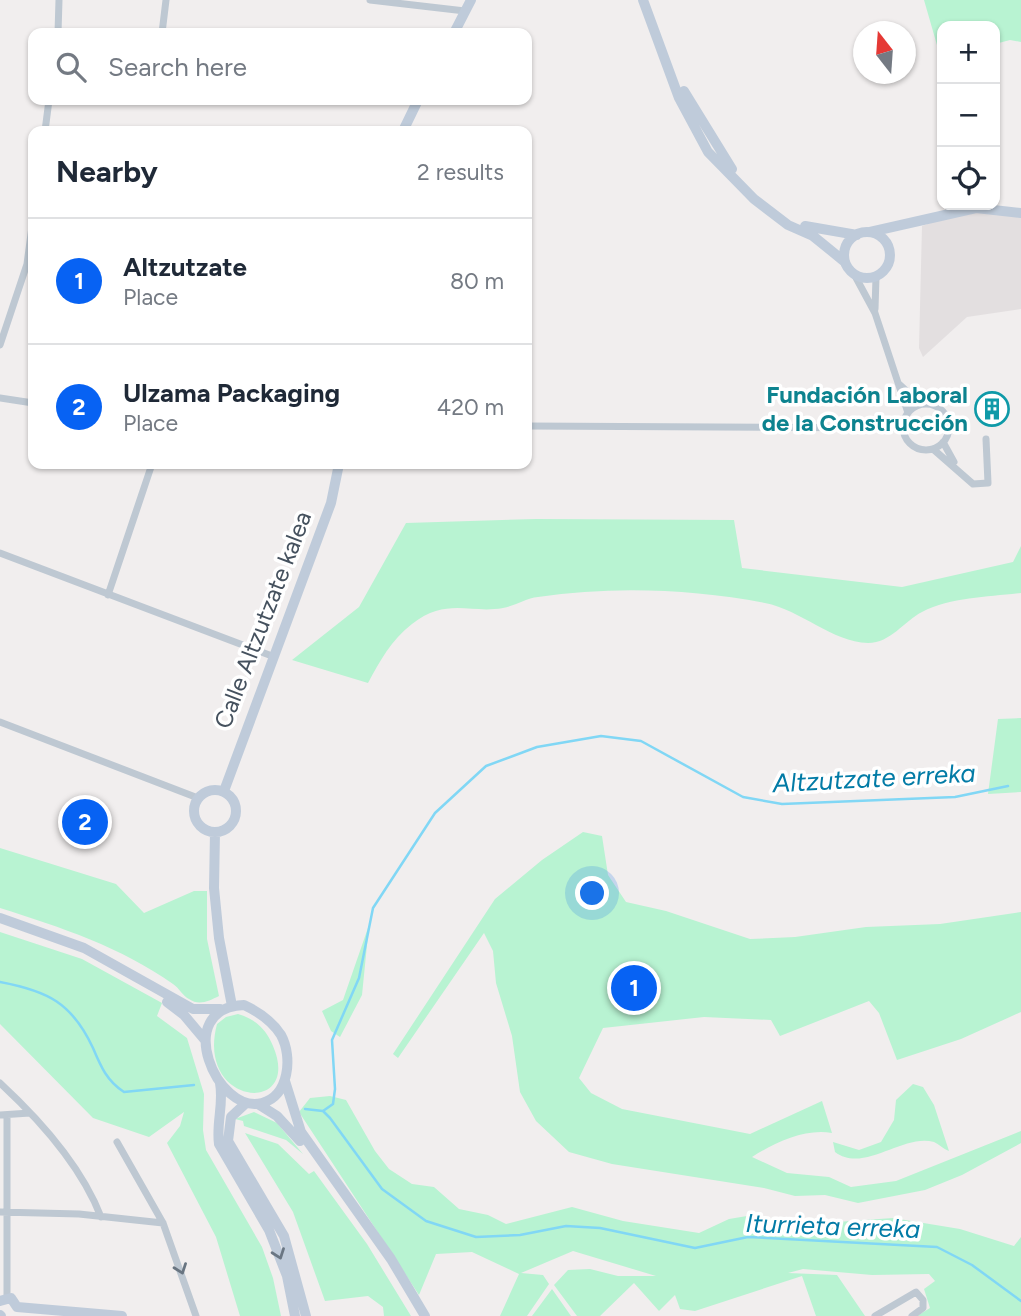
<!DOCTYPE html>
<meta charset="utf-8">
<style>
:root{--surface:#fff;--page:#f2f2f3;--text:#1f2937;--muted:#747a83;--line:#e0e1e3;--accent:#0762f3}
body{margin:0;font-family:Figtree,sans-serif;background:var(--page);color:var(--text)}
.controls{position:absolute;right:21px;top:21px;display:grid;overflow:hidden;border-radius:14px;box-shadow:0 2px 5px #0004}
.controls button{width:63px;height:63px;display:grid;place-items:center;padding:0;border:0;border-bottom:2px solid var(--line);background:var(--surface);color:var(--text);font:35px sans-serif}
.compass{position:absolute;left:853px;top:21px;width:63px;height:63px;border-radius:50%;background:var(--surface);box-shadow:0 2px 5px #0004;rotate:343deg}
.you{position:absolute;left:593px;top:894px;width:24px;height:24px;margin:-18px;border:5px solid #fff;border-radius:50%;background:#1a73e8;box-shadow:0 0 0 10px #1a73e833}
.badge{display:grid;place-items:center;width:46px;height:46px;border-radius:50%;background:var(--accent);color:#fff;font-size:23px;font-weight:700}
.pin{position:absolute;translate:-50% -50%;border:4px solid #fff;box-shadow:0 2px 7px #0006}
.list{margin:0;padding:0;list-style:none}
h2{display:flex;justify-content:space-between;align-items:center;height:91px;margin:0;padding:0 28px;font-size:30px}
h2 small{font-size:23px;font-weight:400;color:var(--muted)}
.list li{display:grid;grid-template-columns:46px 1fr auto;gap:21px;align-items:center;box-sizing:border-box;height:126px;padding:0 28px;border-top:2px solid var(--line)}
.list b{display:block;font-size:26px;white-space:nowrap}
.list p{margin:0;font-size:23px;white-space:nowrap;color:var(--muted)}
.list em{font-size:23px;font-style:normal;color:var(--muted)}
.icon{flex:none;width:38px;height:38px;fill:none;stroke:currentColor;stroke-width:2;stroke-linecap:round;stroke-linejoin:round}
.map{position:relative;flex:none;width:1021px;height:1316px;overflow:hidden}
.search{position:absolute;background:var(--surface);box-shadow:0 2px 5px #0004;left:28px;top:28px;width:504px;height:77px;display:flex;align-items:center;gap:18px;box-sizing:border-box;padding:0 24px;border-radius:14px;color:var(--muted);font-size:26px}
.panel{position:absolute;background:var(--surface);box-shadow:0 2px 5px #0004;left:28px;top:126px;width:504px;height:343px;border-radius:14px}
.map>svg:first-child{display:block}
.education{fill:#e3dfe0}
.green{fill:#b8f3d2}
.lines{fill:none;stroke-linecap:round;stroke-linejoin:round}
.stream{stroke:#81d7f5;stroke-width:2.5}
.street{stroke:#bec8d2;stroke-width:7}
.secondary{stroke:#bfcbda;stroke-width:10}
.oneway{stroke:#6a7683}
.oneway2{stroke:#697581}
.labels{text-anchor:middle;stroke-width:7;stroke-linejoin:round;paint-order:stroke}
.culture-label{font-size:24px;font-weight:bold;fill:#0d838f;stroke:#fff;text-anchor:end}
.street-label{font-size:24px;fill:#45515e;stroke:#fff}
.water-label{font-size:26px;font-style:italic;fill:#027ba6;stroke:#fff}
</style>
<div class="map">
<svg width="1021" height="1316" viewBox="0 0 1021 1316">
<rect width="100%" height="100%" fill="#f1eeee"/>
<path class="education" d="M976,207L1021,216V309L967,317L923,357L919,348L922,226Z"/>
<path class="green" d="M924,0H1021V42L1010,40L995,44V26H942L941,59Z
M536,519L734,520L742,568L902,587L1013,562L1021,546V593C989,597 952,597 922,612C904,621 891,643 868,643C832,642 801,610 765,603C691,589 613,586 538,597C526,598 515,606 503,608C470,614 447,597 412,624C391,640 380,661 368,683L292,660L359,607L406,523Z
M1021,718V792L988,794L998,719Z
M583,832L602,836L608,875L626,902L666,911L750,939L795,937L866,927L940,924L1021,912V1012L961,1039L897,1060L879,1013L869,1001L780,1036L771,1020L704,1017L603,1028L579,1078L591,1093L622,1109L750,1134L822,1101L832,1133C805,1128 774,1143 752,1157L787,1173L829,1177L851,1187L896,1181L1021,1131V1143L962,1175L925,1190L858,1203L825,1195L795,1196L764,1188L612,1164L569,1152L536,1121L520,1092L512,1036L496,983L493,951L484,933L398,1058L393,1054L495,899L542,860Z
M0,848L116,884L144,913L194,891H207V939L219,996C209,1001 199,1006 189,999C183,996 179,988 173,984C121,947 60,927 0,908Z
M369,925L362,995L340,1037L331,1031L322,1011L343,1000Z
M0,932L82,959L162,1003L157,1016L187,1038L204,1094L203,1130L206,1150L262,1247L273,1278L281,1316H240L216,1237L167,1143L180,1126L184,1112L149,1137L93,1118L0,1024Z
M238,1014C255,1019 266,1029 273,1046C303,1116 195,1107 217,1024L226,1017Z
M913,1084L923,1087L934,1105L949,1151C943,1149 939,1144 934,1142C903,1133 864,1174 835,1152L833,1142L859,1150L881,1142L894,1120L896,1100Z
M330,1096L346,1100L375,1151L389,1169L412,1184L434,1187L459,1209L488,1215L506,1224L572,1207L623,1221L699,1233L729,1219L753,1215L795,1225L893,1218L960,1229L1014,1246L1021,1237V1316H917L930,1308L924,1289L935,1281L929,1274L872,1275L803,1269L788,1273L837,1275L865,1316H816L802,1276L695,1311L680,1309L675,1295L659,1311L634,1283L600,1316H577L554,1285L568,1270L590,1269L618,1276H656L573,1251L521,1273L543,1275L549,1284L527,1316H500L519,1274L472,1252L436,1254L419,1295L299,1112L310,1098Z
M254,1112L277,1123L303,1154L286,1140L244,1126L243,1121L235,1119Z
M245,1133L278,1144L309,1174L314,1171L367,1244L411,1316H384L383,1307L368,1296L325,1301L293,1212Z
M552,1289L571,1316H532Z"/>
<g class="lines">
<path class="stream" d="M0,982C48,991 72,1003 93,1048C101,1067 107,1081 124,1092L194,1085
M305,1109L323,1111L330,1118L382,1189L426,1221L476,1237L520,1235L566,1226L600,1228L695,1248L748,1237L937,1247L972,1265L1021,1301
M323,1111L333,1104L335,1089L332,1040L359,978L373,908L435,813L486,766L537,747L601,736L641,741L743,797L782,804L955,797L1008,786"/>
<path class="street" d="M370,0L465,11
M58,33L59,0
M162,33L166,0
M45,131L49,100
M854,274L875,313L908,413
M875,309L876,277
M0,345L27,264L33,219
M899,384L921,404
M0,398L33,403
M903 427a23 23 0 1 1 46 0a23 23 0 1 1-46 0Z
M527,426L903,428
M943,442L954,462
M933,449L973,484L988,483L986,439
M0,553L272,656
M108,595L152,464
M0,722L198,798
M0,1083C40,1120 81,1165 101,1217
M0,1115L30,1113
M117,1142L163,1223L196,1316
M0,1212L79,1214L163,1223
M7,1298V1115
M875,1316L916,1292L923,1300V1308L912,1316"/>
<path class="secondary" d="M643,0L679,98L708,152L754,199L788,225L813,236L845,262
M454,33L471,0
M684,91L732,169
M403,131L418,100
M805,226L857,235
M844 255a23 23 0 1 1 46 0a23 23 0 1 1-46 0Z
M870,232L976,208L1021,213
M194 811a21 21 0 1 1 42 0a21 21 0 1 1-42 0Z
M224,791L331,503L339,464
M215,832L214,888L219,938L232,1006
M0,918L84,948L193,1009H220
M167,1002L184,1015L205,1040
M244,1005C259,1012 272,1021 281,1035C293,1057 289,1096 262,1103C217,1115 171,1008 244,1005Z
M285,1081L301,1132L391,1259L425,1316
M220,1083C224,1104 216,1123 219,1144L269,1230L287,1276L295,1316
M245,1104L231,1117L228,1141L284,1236L306,1316
M258,1104L277,1116L300,1141
M0,1301L11,1298L17,1307
M17,1307L122,1316
M0,1315L1,1316"/>
</g>
<defs><path id="oneway-chevron" d="M-2-3.5L2.5 0L-2 3.5" fill="none" stroke-width="1.6" stroke-linecap="round" stroke-linejoin="round" transform="scale(1.75)"/></defs>
<use class="oneway" href="#oneway-chevron" transform="translate(279 1254) rotate(70)"/>
<use class="oneway2" href="#oneway-chevron" transform="translate(181 1269) rotate(70)"/>
<defs>
<g id="building-ring" transform="scale(1.75)"><circle r="9.5" fill="#fff" stroke="#0f9aa8" stroke-width="1.5"/><path d="M-4-6H4V6H1V3H-1V6H-4ZM-2.5-4.3h1.7v1.8h-1.7ZM.8-4.3h1.7v1.8H.8ZM-2.5-1h1.7V.8h-1.7ZM.8-1h1.7V.8H.8Z" fill="#0f9aa8"/></g>
</defs>
<g fill-rule="evenodd">
<use href="#building-ring" x="992" y="409"/>
</g>
<g class="labels">
<g class="culture-label">
<text x="968" y="403">Fundación Laboral<tspan x="968" dy="28">de la Construcción</tspan></text>
</g>
<g class="street-label">
<text transform="translate(263 620) rotate(-69)" y="8">Calle Altzutzate kalea</text>
</g>
<g class="water-label">
<text transform="translate(874 778) rotate(-3)" y="9">Altzutzate erreka</text>
<text transform="translate(833 1226) rotate(2)" y="9">Iturrieta erreka</text>
</g>
</g>
</svg>
<div class="controls">
<button>+</button>
<button>−</button>
<button><svg class="icon" aria-label="locate" viewBox="0 0 24 24"><circle cx="12" cy="12" r="6"/><path d="M12 2v4M12 18v4M2 12h4M18 12h4"/></svg></button>
</div>
<svg class="compass" viewBox="-18 -18 36 36"><path d="M0-13l5 13h-10z" fill="#e53935"/><path d="M0 13l5-13h-10z" fill="#747a83"/></svg>
<div class="you"></div>
<div class="pin badge" style="left:634px;top:988px">1</div>
<div class="pin badge" style="left:85px;top:822px">2</div>
<div class="search"><svg class="icon" aria-label="search" viewBox="0 0 24 24"><circle cx="10" cy="10" r="6"/><path d="M15 15l6 6"/></svg>Search here</div>
<section class="panel">
<h2>Nearby<small>2 results</small></h2>
<ul class="list">
<li><span class="badge">1</span><div><b>Altzutzate</b><p>Place</p></div><em>80 m</em></li>
<li><span class="badge">2</span><div><b>Ulzama Packaging</b><p>Place</p></div><em>420 m</em></li>
</ul>
</section>
</div>
